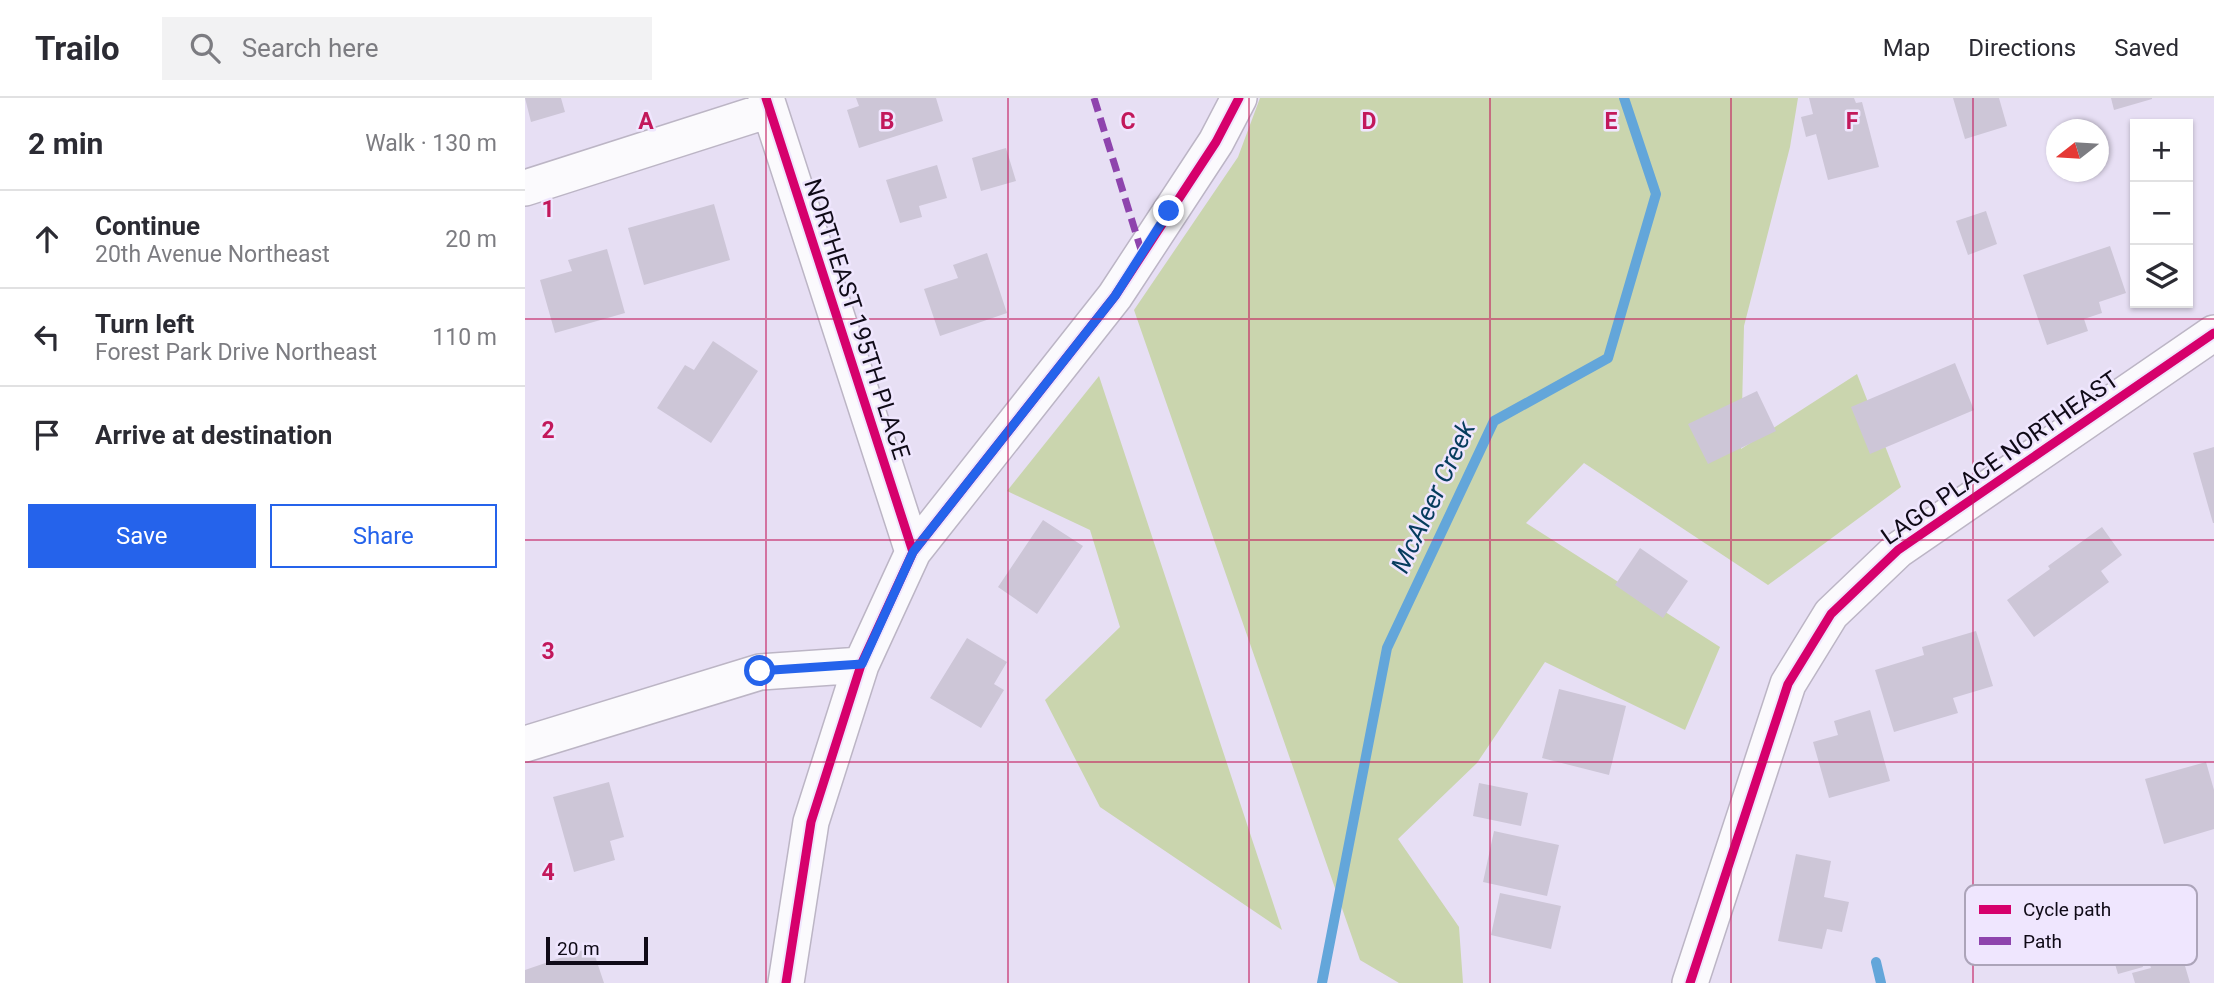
<!DOCTYPE html>
<meta charset="utf-8">
<style>
:root{--surface:#fff;--page:#f2f2f3;--text:#2b2b33;--muted:#7c7c81;--line:#e1e1e2;--accent:#2563eb}
body{margin:0;font-family:Roboto,sans-serif;background:var(--page);color:var(--text)}
.controls{position:absolute;right:21px;top:21px;display:grid;overflow:hidden;border-radius:0px;box-shadow:0 2px 5px #0004}
.controls button{width:63px;height:63px;display:grid;place-items:center;padding:0;border:0;border-bottom:2px solid var(--line);background:var(--surface);color:var(--text);font:35px sans-serif}
.compass{position:absolute;left:1521px;top:21px;width:63px;height:63px;border-radius:50%;background:var(--surface);box-shadow:0 2px 5px #0004;rotate:253deg}
.scale{position:absolute;left:21px;bottom:18px;width:102px;box-sizing:border-box;padding-left:7px;border:4px solid #0f0a17;border-top:0;font-size:19px;line-height:24px;white-space:nowrap;color:#0f0a17;-webkit-text-stroke:5px #efe6fe;paint-order:stroke}
.stop{position:absolute;width:21px;height:21px;margin:-16px;border:5px solid #2563eb;border-radius:50%;background:#fff}
.stop.end{background:#2563eb;border-color:#fff;box-shadow:0 2px 7px #0008}
.list{margin:0;padding:0;list-style:none}
h2{display:flex;justify-content:space-between;align-items:center;height:91px;margin:0;padding:0 28px;font-size:30px}
h2 small{font-size:23px;font-weight:400;color:var(--muted)}
.list li{display:grid;grid-template-columns:46px 1fr auto;gap:21px;align-items:center;box-sizing:border-box;height:98px;padding:0 28px;border-top:2px solid var(--line)}
.list b{display:block;font-size:26px;white-space:nowrap}
.list p{margin:0;font-size:23px;white-space:nowrap;color:var(--muted)}
.list em{font-size:23px;font-style:normal;color:var(--muted)}
.actions{display:flex;gap:14px;padding:21px 28px}
.actions a{flex:1;padding:16px 0;border:2px solid var(--accent);border-radius:0px;text-align:center;font-size:24px;color:var(--accent)}
.actions .main{background:var(--accent);color:#fff}
.icon{flex:none;width:38px;height:38px;fill:none;stroke:currentColor;stroke-width:2;stroke-linecap:round;stroke-linejoin:round}
.map{position:relative;flex:none;width:1689px;height:885px;overflow:hidden}
header{display:flex;align-items:center;gap:42px;box-sizing:border-box;height:98px;padding:0 35px;background:var(--surface);border-bottom:2px solid var(--line)}
header strong{font-size:33px}
nav{display:flex;gap:38px;margin-inline-start:auto;font-size:24px}
.search{width:490px;height:63px;background:var(--page);display:flex;align-items:center;gap:18px;box-sizing:border-box;padding:0 24px;border-radius:0px;color:var(--muted);font-size:26px}
main{display:flex}
aside{flex:1;background:var(--surface)}
.map>svg:first-child{display:block}
.green{fill:#cad5ae}
.lines{fill:none;stroke-linecap:round;stroke-linejoin:round}
.stream{stroke:#63a6da;stroke-width:10}
.building{fill:#cdc6d7}
.minor-casing{stroke:#bcb5c5;stroke-width:38}
.minor{stroke:#fbfafd;stroke-width:35}
.quiet{stroke:#8e44ad;stroke-width:7;stroke-dasharray:14 7;stroke-linecap:butt}
.cycleway-casing{stroke:#efe6fe;stroke-width:13}
.cycleway{stroke:#d6006c;stroke-width:9}
.route{stroke:#2563eb;stroke-width:9}
.grid{fill:none;stroke:#c2185b;stroke-width:2;stroke-opacity:0.55}
.labels{text-anchor:middle;stroke-width:5;stroke-linejoin:round;paint-order:stroke}
.street-label{font-size:24px;fill:#0f0a17;stroke:#efe6fe}
.water-label{font-size:26px;font-style:italic;fill:#063c5d;stroke:#efe6fe}
.key{fill:#efe6fe;stroke:#aca4b9;stroke-width:2}
.key-label{font-size:19px;fill:#0f0a17}
.grid-label{font-size:23px;text-anchor:middle;font-weight:bold;fill:#c2185b;stroke:#efe6fe;stroke-width:5;stroke-linejoin:round;paint-order:stroke}
</style>
<header>
<strong>Trailo</strong>
<div class="search"><svg class="icon" aria-label="search" viewBox="0 0 24 24"><circle cx="10" cy="10" r="6"/><path d="M15 15l6 6"/></svg>Search here</div>
<nav><a>Map</a><a>Directions</a><a>Saved</a></nav>
</header>
<main>
<aside>
<h2>2 min<small>Walk · 130 m</small></h2>
<ul class="list">
<li><svg class="icon" aria-label="ahead" viewBox="0 0 24 24"><path d="M12 20V5M6 11l6-6 6 6"/></svg><div><b>Continue</b><p>20th Avenue Northeast</p></div><em>20 m</em></li>
<li><svg class="icon" aria-label="left" viewBox="0 0 24 24"><path d="M17 20v-9H6M10 6l-5 5 5 5"/></svg><div><b>Turn left</b><p>Forest Park Drive Northeast</p></div><em>110 m</em></li>
<li><svg class="icon" aria-label="arrive" viewBox="0 0 24 24"><path d="M6 21V4h12l-3 4 3 4H6"/></svg><div><b>Arrive at destination</b></div></li>
</ul>
<div class="actions"><a class="main">Save</a><a>Share</a></div>
</aside>
<div class="map">
<svg width="1689" height="885" viewBox="0 0 1689 885">
<rect width="100%" height="100%" fill="#e7dff4"/>
<path class="green" d="M735,0H1273L1265,49L1219,228L1216,351L1332,276L1376,389L1243,487L1059,365L1001,425L1195,549L1160,632L1020,564L952,665L873,741L934,829L938,885H874L835,862L609,212L713,59Z
M574,278L757,832L575,709L520,602L595,529L565,432L482,393Z"/>
<g class="lines">
<path class="stream" d="M1351,864L1356,885
M797,885L862,550L969,323L1083,260L1131,96L1099,0"/>
</g>
<path class="building" d="M0,0H36L40,14L6,24Z
M331,0H411L418,23L334,50L322,12L334,8Z
M1284,0H1329L1331,5L1337,4L1354,69L1303,82L1291,36L1281,39L1276,19L1288,16Z
M1428,0H1474L1482,28L1440,41Z
M1586,0H1627V1L1589,12Z
M481,50L491,83L456,93L447,60Z
M412,67L422,100L394,108L397,119L375,125L361,82Z
M189,106L205,162L119,187L103,130Z
M1461,113L1472,146L1443,157L1431,123Z
M1585,148L1601,195L1574,204L1577,215L1559,221L1563,233L1522,247L1498,177Z
M82,151L100,215L30,235L15,182L47,173L43,162Z
M462,155L482,215L415,238L399,191L433,180L428,167Z
M188,243L233,273L186,345L132,310L160,267L169,272Z
M1430,265L1449,312L1345,356L1326,309Z
M1232,293L1251,333L1183,366L1163,326Z
M1689,349V425H1688L1668,355Z
M518,422L558,448L512,516L473,489Z
M1577,429L1597,457L1576,473L1584,484L1509,539L1482,502L1525,471L1523,468Z
M1115,450L1163,483L1138,520L1090,487Z
M1451,533L1468,588L1428,600L1433,615L1369,634L1350,572L1399,557L1397,549Z
M442,540L482,564L469,586L479,592L456,630L405,600Z
M1034,591L1101,608L1084,677L1017,660Z
M1345,612L1365,683L1304,700L1288,644L1313,637L1309,623Z
M1681,664L1689,692V731L1639,746L1620,681Z
M84,684L99,739L85,743L90,762L49,774L28,699Z
M954,685L1003,695L996,728L948,718Z
M969,733L1034,747L1022,798L958,784Z
M1271,756L1306,763L1299,799L1324,804L1317,834L1302,831L1297,851L1253,843Z
M975,795L1036,808L1026,851L966,837Z
M1608,836L1618,869L1593,876L1583,843Z
M67,849L79,885H0V872Z
M1636,856L1640,866L1658,861L1665,885H1610L1607,875L1626,870L1623,860Z"/>
<g class="lines">
<g class="minor-casing">
<path id="minor" d="M241,0L388,454
M0,90L244,12
M0,646L235,574L336,567
M261,885L286,724L336,567L388,454L590,198L691,44L714,0
M1165,885L1263,586L1306,516L1373,452L1689,235"/>
</g>
<use href="#minor" class="minor"/>
<path class="quiet" d="M569,0L617,155"/>
<g class="cycleway-casing">
<path id="cycleway" d="M241,0L388,454
M261,885L286,724L336,567L388,454L590,198L691,44L714,0
M1165,885L1263,586L1306,516L1373,452L1689,235"/>
</g>
<use href="#cycleway" class="cycleway"/>
</g>
<g class="lines">
<path class="route" d="M235,573L337,566L388,454L590,198L644,113"/>
</g>
<path class="grid" d="M241,0V885M483,0V885M724,0V885M965,0V885M1206,0V885M1448,0V885M0,221H1689M0,442H1689M0,664H1689"/>
<g class="labels">
<g class="street-label">
<text transform="translate(332 221) rotate(72)" y="8">NORTHEAST 195TH PLACE</text>
<text transform="translate(1475 360) rotate(-35)" y="8">LAGO PLACE NORTHEAST</text>
</g>
<g class="water-label">
<text transform="translate(908 399) rotate(-65)" y="9">McAleer Creek</text>
</g>
</g>
<rect x="1440" y="787" width="232" height="80" rx="10" class="key"/>
<rect x="1454" y="807" width="32" height="9" fill="#d6006c"/>
<rect x="1454" y="839" width="32" height="8" fill="#8e44ad"/>
<g class="key-label">
<text x="1498" y="818">Cycle path</text>
<text x="1498" y="850">Path</text>
</g>
<g class="grid-label">
<text x="121" y="31">A</text>
<text x="362" y="31">B</text>
<text x="603" y="31">C</text>
<text x="844" y="31">D</text>
<text x="1086" y="31">E</text>
<text x="1327" y="31">F</text>
<text x="23" y="119">1</text>
<text x="23" y="340">2</text>
<text x="23" y="561">3</text>
<text x="23" y="782">4</text>
</g>
</svg>
<div class="controls">
<button>+</button>
<button>−</button>
<button><svg class="icon" aria-label="layers" viewBox="0 0 24 24"><path d="M12 4l9 5-9 5-9-5zM3 14l9 5 9-5"/></svg></button>
</div>
<svg class="compass" viewBox="-18 -18 36 36"><path d="M0-13l5 13h-10z" fill="#e53935"/><path d="M0 13l5-13h-10z" fill="#7c7c81"/></svg>
<div class="scale">20 m</div>
<div class="stop" style="left:235px;top:573px"></div>
<div class="stop end" style="left:644px;top:113px"></div>
</div>
</main>
